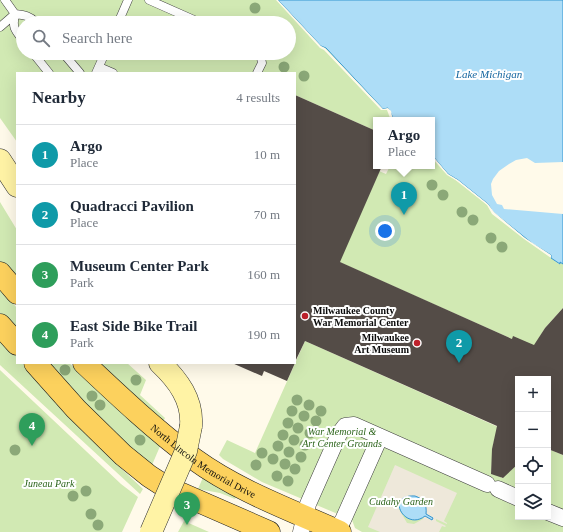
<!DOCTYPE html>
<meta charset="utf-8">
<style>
:root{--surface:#fff;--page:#f2f2f3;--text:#1f2937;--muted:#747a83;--line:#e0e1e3;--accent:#111827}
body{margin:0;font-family:Georgia,serif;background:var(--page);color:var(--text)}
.controls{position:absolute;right:12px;bottom:12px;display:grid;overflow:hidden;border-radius:0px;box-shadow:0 4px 16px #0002}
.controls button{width:36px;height:36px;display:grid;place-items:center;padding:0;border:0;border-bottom:1px solid var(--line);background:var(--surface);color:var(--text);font:20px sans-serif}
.you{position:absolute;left:385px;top:231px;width:14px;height:14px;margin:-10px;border:3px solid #fff;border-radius:50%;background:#1a73e8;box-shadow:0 0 0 6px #1a73e833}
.badge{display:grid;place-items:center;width:26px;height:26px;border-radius:50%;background:var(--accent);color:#fff;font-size:13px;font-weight:700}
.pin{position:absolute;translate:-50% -33px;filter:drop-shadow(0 1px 2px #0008)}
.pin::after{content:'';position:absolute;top:21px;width:14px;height:12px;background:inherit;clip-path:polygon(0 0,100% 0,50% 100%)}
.popup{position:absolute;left:373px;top:117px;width:62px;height:52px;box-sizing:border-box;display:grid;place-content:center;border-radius:0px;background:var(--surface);filter:drop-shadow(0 1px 3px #0005);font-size:13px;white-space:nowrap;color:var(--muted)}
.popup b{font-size:15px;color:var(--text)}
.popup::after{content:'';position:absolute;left:50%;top:100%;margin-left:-8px;border:8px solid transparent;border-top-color:var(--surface)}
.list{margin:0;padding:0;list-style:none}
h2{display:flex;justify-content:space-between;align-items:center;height:52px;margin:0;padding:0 16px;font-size:17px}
h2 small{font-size:13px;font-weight:400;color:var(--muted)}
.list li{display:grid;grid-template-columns:26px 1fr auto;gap:12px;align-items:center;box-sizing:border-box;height:60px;padding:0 16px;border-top:1px solid var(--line)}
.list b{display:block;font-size:15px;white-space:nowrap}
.list p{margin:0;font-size:13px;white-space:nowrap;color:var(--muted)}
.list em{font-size:13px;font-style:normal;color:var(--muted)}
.icon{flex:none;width:22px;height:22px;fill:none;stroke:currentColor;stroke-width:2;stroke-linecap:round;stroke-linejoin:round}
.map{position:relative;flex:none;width:563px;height:532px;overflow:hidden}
.search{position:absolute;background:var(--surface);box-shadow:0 4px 16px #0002;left:16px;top:16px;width:280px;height:44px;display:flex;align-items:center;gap:10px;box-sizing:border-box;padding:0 14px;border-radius:22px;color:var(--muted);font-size:15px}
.panel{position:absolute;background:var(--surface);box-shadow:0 4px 16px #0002;left:16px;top:72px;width:280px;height:292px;border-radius:0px}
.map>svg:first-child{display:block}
.green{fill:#d1e9b3;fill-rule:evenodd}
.plaza{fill:#eee8da;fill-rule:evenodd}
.water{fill:#adddf7;stroke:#3395d0}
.pier{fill:#fffaea}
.building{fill:#544c47}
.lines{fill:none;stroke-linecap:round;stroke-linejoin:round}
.lane-casing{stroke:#3e3e3e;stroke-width:9}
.street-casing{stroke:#3e3e3e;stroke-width:17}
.secondary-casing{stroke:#2d2d2d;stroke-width:23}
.primary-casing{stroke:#1c1c1c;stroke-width:23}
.lane{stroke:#fff;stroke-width:8}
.street{stroke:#fff;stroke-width:16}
.secondary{stroke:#fff3a5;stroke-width:22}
.primary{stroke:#fcd15d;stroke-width:22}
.secondary-bridge-casing{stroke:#2d2d2d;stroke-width:23;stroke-linecap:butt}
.secondary-bridge{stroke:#fff3a5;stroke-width:22}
.tree{fill:#8ba878}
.poi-dot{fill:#be212c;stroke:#fff;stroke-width:1.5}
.labels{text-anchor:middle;stroke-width:4;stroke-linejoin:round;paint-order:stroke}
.poi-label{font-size:10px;font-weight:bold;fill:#0b0b0b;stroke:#fff;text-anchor:start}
.park-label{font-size:10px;font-style:italic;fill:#2c641b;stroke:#fff}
.street-label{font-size:10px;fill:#0b0b0b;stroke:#fff}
.water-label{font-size:11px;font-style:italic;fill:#13659f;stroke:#fff}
</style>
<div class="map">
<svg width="563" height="532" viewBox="0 0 563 532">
<rect width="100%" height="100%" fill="#fffaea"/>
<path class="green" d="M0,0H278L388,108L392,116L395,120H376V131L295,95V73H17V142L0,118ZM23,23H289V53H23Z
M432,155L448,174L551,255V258L559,264L560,262L563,264V308L545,328L534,346L512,339L339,262L379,171L386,174L390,166H432Z
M0,202L17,230V281L0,262Z
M0,288L17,308V331L0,313Z
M0,338L17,357V363H22L106,454L143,489L140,494L0,365Z
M305,341L498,427L493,445L491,474L501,476V478H502L518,464V517H548V449L563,455V532H362L355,528L352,520L262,482L223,459L219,455L227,440L255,453Z
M46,363H69L161,444L152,465L129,448Z
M95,363H127L146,380L140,395L165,418L163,422Z
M0,370L121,484L138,497L122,532H0Z
M204,475L237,494L235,499L220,493L198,489Z
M184,521L209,532H178Z"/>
<path class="plaza" d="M395,465L457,493L444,521L447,523V524L436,519V521L446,526L445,527L442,526L439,532H380L368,527ZM423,501L426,511L423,519L414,524L407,523L399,509L401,503Z"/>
<path class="water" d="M278,0H563V264L560,262V264L551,258V255L533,244L493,212L488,204L458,180L448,174L432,155V120H395C391,116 391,112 388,108L383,109L326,48L321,46Z
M415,496C424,499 427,505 426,514L433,518L432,520L425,516C405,532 384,494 415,496Z"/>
<path class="pier" d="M276,0H278L321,46L325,48L383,109L388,108L391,111L392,116L395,120H392L390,118L387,110H381L324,50L320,48Z
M432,155L448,174L458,180L488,204L494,212L525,238L551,255V258L524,239L492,214L487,205L457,181L447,175L432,158Z
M527,158L535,163L563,162V214L504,209L502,205L497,204L492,195L491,184L493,179L499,171L509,164L516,160Z"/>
<path class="building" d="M295,95L376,131V166H382L340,262L512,339L513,336L534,345L545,328L563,308V455L548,449V379H518V464L503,478L491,474L492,449L497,426L305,341L295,362Z
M232,363H295L287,381L264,371L262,376Z"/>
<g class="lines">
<g class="lane-casing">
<path id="lane" d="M5,0L15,14
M149,0L201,23
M15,14C12,28 15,30 23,40
M118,23L128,0
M0,27L15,14C25,15 30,16 37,23
M33,53L49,73
M63,53L80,73
M99,67L113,73
M96,73L105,53
M257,73L262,63L260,53"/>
</g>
<g class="street-casing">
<path id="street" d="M498,489L518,498
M548,512L563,518
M301,532L308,504L339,434L345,426L354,425L487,484
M335,532L343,520L380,437"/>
</g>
<g class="secondary-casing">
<path id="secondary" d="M0,160L17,186
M160,363C178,380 193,400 191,426"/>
</g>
<g class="primary-casing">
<g id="primary">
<path d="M0,273L17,293"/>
<path d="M0,325L17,344"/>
<path d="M35,363L76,409L123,455L149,476L166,487L269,532"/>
<path id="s1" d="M84,363C119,396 155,430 194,459C238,491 291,510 340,532"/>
</g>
</g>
<use href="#lane" class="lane"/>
<use href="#street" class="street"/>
<use href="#secondary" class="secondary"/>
<use href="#primary" class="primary"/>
<g class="secondary-bridge-casing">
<path id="secondary-bridge" d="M151,532L186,451L191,426"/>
</g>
<use href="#secondary-bridge" class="secondary-bridge"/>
</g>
<g class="tree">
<circle cx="255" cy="8" r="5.5"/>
<circle cx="284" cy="67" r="5.5"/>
<circle cx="304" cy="76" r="5.5"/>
<circle cx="432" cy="185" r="5.5"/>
<circle cx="443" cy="195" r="5.5"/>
<circle cx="462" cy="212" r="5.5"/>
<circle cx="473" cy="220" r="5.5"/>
<circle cx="491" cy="238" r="5.5"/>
<circle cx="502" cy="247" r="5.5"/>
<circle cx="65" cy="370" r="5.5"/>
<circle cx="136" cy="380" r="5.5"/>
<circle cx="92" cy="396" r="5.5"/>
<circle cx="297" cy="400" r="5.5"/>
<circle cx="100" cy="405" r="5.5"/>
<circle cx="309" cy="405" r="5.5"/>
<circle cx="292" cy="411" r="5.5"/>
<circle cx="321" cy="411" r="5.5"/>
<circle cx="304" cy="416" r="5.5"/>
<circle cx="316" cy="421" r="5.5"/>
<circle cx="288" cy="423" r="5.5"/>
<circle cx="298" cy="428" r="5.5"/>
<circle cx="310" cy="433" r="5.5"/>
<circle cx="283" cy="435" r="5.5"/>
<circle cx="140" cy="440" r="5.5"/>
<circle cx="294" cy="440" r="5.5"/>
<circle cx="305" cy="445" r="5.5"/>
<circle cx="278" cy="446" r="5.5"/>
<circle cx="15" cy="450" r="5.5"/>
<circle cx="289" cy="452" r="5.5"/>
<circle cx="262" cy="453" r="5.5"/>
<circle cx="301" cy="457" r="5.5"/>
<circle cx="273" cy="459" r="5.5"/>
<circle cx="285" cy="464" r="5.5"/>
<circle cx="256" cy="465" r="5.5"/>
<circle cx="295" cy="469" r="5.5"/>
<circle cx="277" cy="476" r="5.5"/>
<circle cx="288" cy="481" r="5.5"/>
<circle cx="86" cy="491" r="5.5"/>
<circle cx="73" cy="496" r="5.5"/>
<circle cx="91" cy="514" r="5.5"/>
<circle cx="98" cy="525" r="5.5"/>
</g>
<g class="poi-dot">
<circle cx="305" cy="316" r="4"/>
<circle cx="417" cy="343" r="4"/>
</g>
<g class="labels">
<g class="poi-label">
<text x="313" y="314">Milwaukee County<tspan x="313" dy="12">War Memorial Center</tspan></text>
<text x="409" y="341" text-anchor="end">Milwaukee<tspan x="409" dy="12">Art Museum</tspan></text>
</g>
<g class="park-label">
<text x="342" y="435">War Memorial &amp;<tspan x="342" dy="12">Art Center Grounds</tspan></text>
<text x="49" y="487">Juneau Park</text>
<text x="401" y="505">Cudahy Garden</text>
</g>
<g class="street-label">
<text dy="4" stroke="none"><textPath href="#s1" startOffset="155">North Lincoln Memorial Drive</textPath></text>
</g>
<g class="water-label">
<text x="489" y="78">Lake Michigan</text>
</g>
</g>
</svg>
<div class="controls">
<button>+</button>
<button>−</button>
<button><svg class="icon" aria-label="locate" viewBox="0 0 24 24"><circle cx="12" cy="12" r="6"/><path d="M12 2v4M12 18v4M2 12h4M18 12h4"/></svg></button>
<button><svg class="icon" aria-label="layers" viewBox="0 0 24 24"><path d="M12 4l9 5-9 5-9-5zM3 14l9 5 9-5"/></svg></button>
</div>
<div class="you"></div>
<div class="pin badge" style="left:404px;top:215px;background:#0f9aa8">1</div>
<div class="popup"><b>Argo</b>Place</div>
<div class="pin badge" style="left:459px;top:363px;background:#0f9aa8">2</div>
<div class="pin badge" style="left:187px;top:525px;background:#2e9e5b">3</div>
<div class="pin badge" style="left:32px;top:446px;background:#2e9e5b">4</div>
<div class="search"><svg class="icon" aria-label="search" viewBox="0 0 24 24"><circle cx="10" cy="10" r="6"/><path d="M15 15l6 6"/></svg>Search here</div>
<section class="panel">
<h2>Nearby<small>4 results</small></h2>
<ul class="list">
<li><span class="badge" style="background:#0f9aa8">1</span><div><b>Argo</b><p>Place</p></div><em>10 m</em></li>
<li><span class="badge" style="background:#0f9aa8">2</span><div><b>Quadracci Pavilion</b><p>Place</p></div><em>70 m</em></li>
<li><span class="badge" style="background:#2e9e5b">3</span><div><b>Museum Center Park</b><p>Park</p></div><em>160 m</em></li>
<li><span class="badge" style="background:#2e9e5b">4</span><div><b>East Side Bike Trail</b><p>Park</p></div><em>190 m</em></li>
</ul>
</section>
</div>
